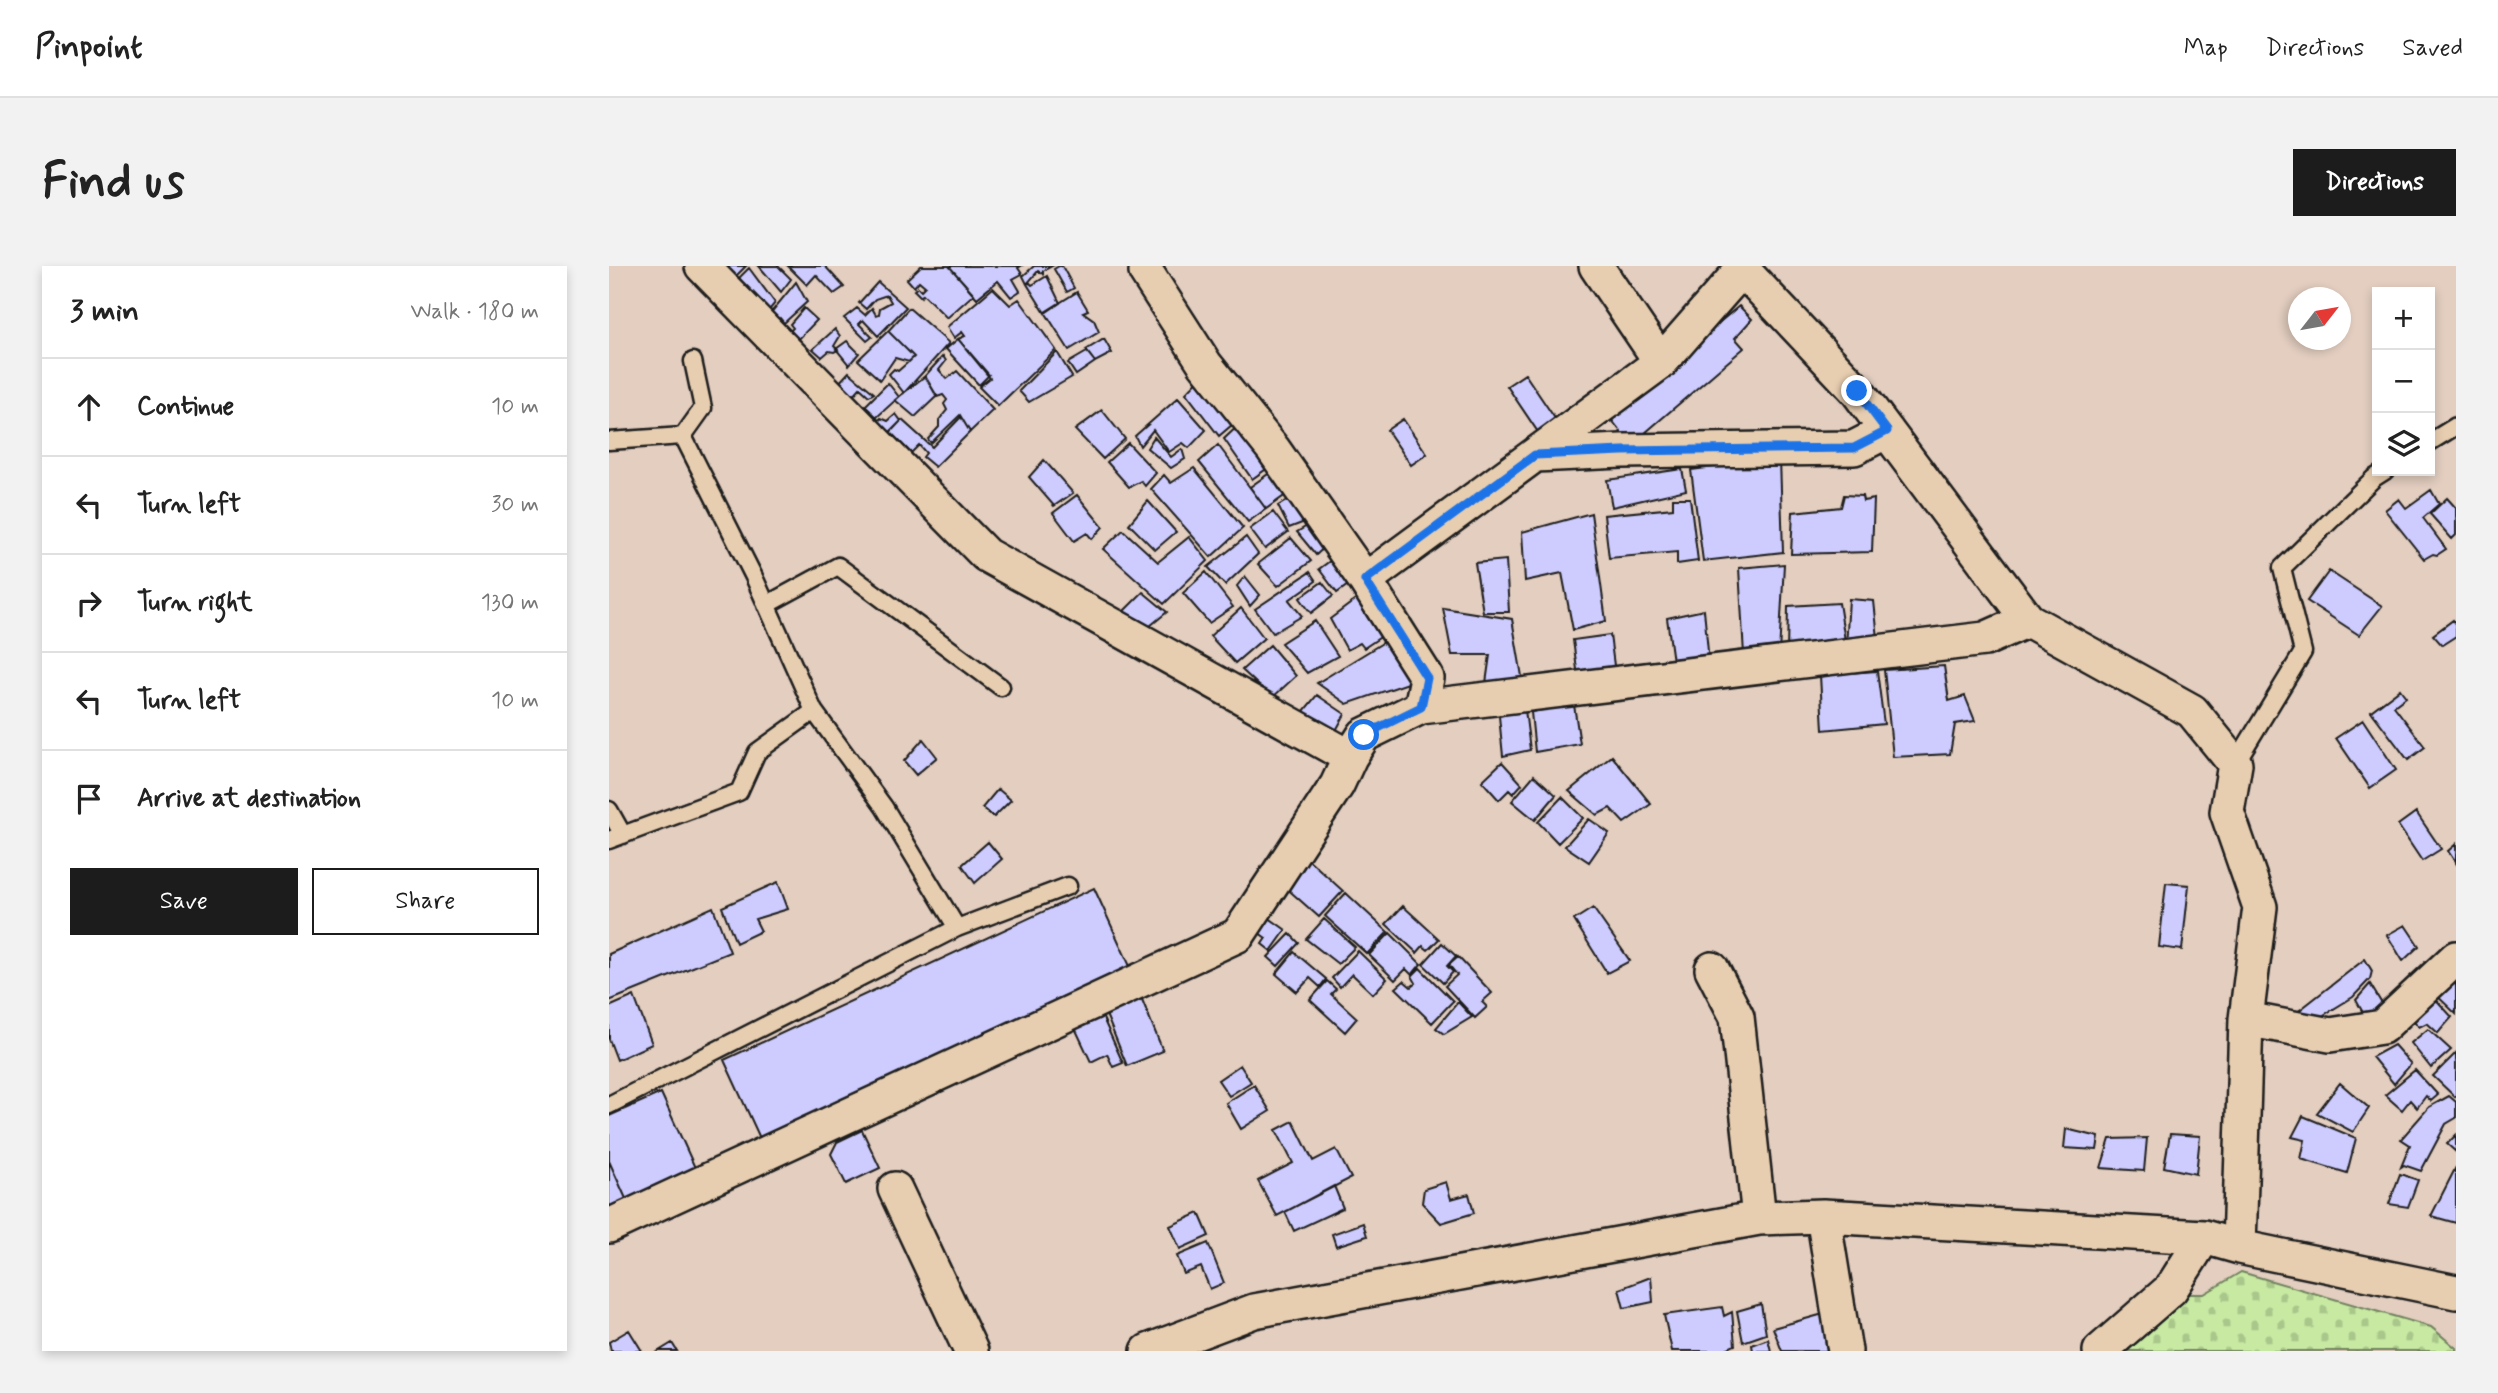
<!DOCTYPE html>
<meta charset="utf-8">
<style>
:root{--surface:#fff;--page:#f2f2f2;--text:#222;--muted:#767676;--line:#e0e0e0;--accent:#1c1c1c}
body{margin:0;font-family:Mynerve,sans-serif;background:var(--page);color:var(--text)}
.controls{position:absolute;right:21px;top:21px;display:grid;overflow:hidden;border-radius:0px;box-shadow:0 4px 10px #0003}
.controls button{width:63px;height:63px;display:grid;place-items:center;padding:0;border:0;border-bottom:2px solid var(--line);background:var(--surface);color:var(--text);font:35px sans-serif}
.compass{position:absolute;left:1679px;top:21px;width:63px;height:63px;border-radius:50%;background:var(--surface);box-shadow:0 4px 10px #0003;rotate:59deg}
.stop{position:absolute;width:21px;height:21px;margin:-16px;border:5px solid #1a73e8;border-radius:50%;background:#fff}
.stop.end{background:#1a73e8;border-color:#fff;box-shadow:0 2px 7px #0008}
.list{margin:0;padding:0;list-style:none}
h2{display:flex;justify-content:space-between;align-items:center;height:91px;margin:0;padding:0 28px;font-size:30px}
h2 small{font-size:23px;font-weight:400;color:var(--muted)}
.list li{display:grid;grid-template-columns:46px 1fr auto;gap:21px;align-items:center;box-sizing:border-box;height:98px;padding:0 28px;border-top:2px solid var(--line)}
.list b{display:block;font-size:26px;white-space:nowrap}
.list em{font-size:23px;font-style:normal;color:var(--muted)}
.actions{display:flex;gap:14px;padding:21px 28px}
.actions a{flex:1;padding:16px 0;border:2px solid var(--accent);border-radius:0px;text-align:center;font-size:24px;color:var(--accent)}
.actions .main{background:var(--accent);color:#fff}
.icon{flex:none;width:38px;height:38px;fill:none;stroke:currentColor;stroke-width:2;stroke-linecap:round;stroke-linejoin:round}
.map{position:relative;flex:none;width:1847px;height:1085px;overflow:hidden;border-radius:0px}
header{display:flex;align-items:center;gap:42px;box-sizing:border-box;height:98px;padding:0 35px;background:var(--surface);border-bottom:2px solid var(--line)}
header strong{font-size:33px}
nav{display:flex;gap:38px;margin-inline-start:auto;font-size:24px}
.intro{display:flex;align-items:center;justify-content:space-between;box-sizing:border-box;height:168px;padding:0 42px}
h1{margin:0;font-size:49px}
.button{padding:18px 32px;border-radius:0px;background:var(--accent);color:#fff;font-size:24px;font-weight:700}
main{display:flex;gap:42px;padding:0 42px}
aside{flex:1;background:var(--surface);border-radius:0px;box-shadow:0 4px 10px #0003}
.map>svg:first-child{display:block}
.cemetery{fill:url(#cemetery-stones);stroke:#72825f;stroke-width:2}
.building{fill:#ceccff;stroke:#1c1c1c;stroke-width:2}
.lines{fill:none;stroke-linecap:round;stroke-linejoin:round}
.service-casing{stroke:#1c1c1c;stroke-width:21}
.minor-casing{stroke:#1c1c1c;stroke-width:38}
.service{stroke:#e8ceb0;stroke-width:16}
.minor{stroke:#e8ceb0;stroke-width:33}
.route{stroke:#1a73e8;stroke-width:9}
</style>
<header>
<strong>Pinpoint</strong>
<nav><a>Map</a><a>Directions</a><a>Saved</a></nav>
</header>
<div class="intro"><h1>Find us</h1><a class="button">Directions</a></div>
<main>
<aside>
<h2>3 min<small>Walk · 180 m</small></h2>
<ul class="list">
<li><svg class="icon" aria-label="ahead" viewBox="0 0 24 24"><path d="M12 20V5M6 11l6-6 6 6"/></svg><div><b>Continue</b></div><em>10 m</em></li>
<li><svg class="icon" aria-label="left" viewBox="0 0 24 24"><path d="M17 20v-9H6M10 6l-5 5 5 5"/></svg><div><b>Turn left</b></div><em>30 m</em></li>
<li><svg class="icon" aria-label="right" viewBox="0 0 24 24"><path d="M7 20v-9h11M14 6l5 5-5 5"/></svg><div><b>Turn right</b></div><em>130 m</em></li>
<li><svg class="icon" aria-label="left" viewBox="0 0 24 24"><path d="M17 20v-9H6M10 6l-5 5 5 5"/></svg><div><b>Turn left</b></div><em>10 m</em></li>
<li><svg class="icon" aria-label="arrive" viewBox="0 0 24 24"><path d="M6 21V4h12l-3 4 3 4H6"/></svg><div><b>Arrive at destination</b></div></li>
</ul>
<div class="actions"><a class="main">Save</a><a>Share</a></div>
</aside>
<div class="map">
<svg width="1847" height="1085" viewBox="0 0 1847 1085">
<defs>
<pattern id="cemetery-stones" width="16" height="16" patternUnits="userSpaceOnUse" patternTransform="scale(1.75)"><rect width="16" height="16" fill="#c7e9a2"/><path d="M2 7V4a2 2 0 0 1 4 0v3zM10 15v-3a2 2 0 0 1 4 0v3z" fill="#aac78b"/></pattern>
</defs>
<rect width="100%" height="100%" fill="#e3cec0"/>
<filter id="ink" filterUnits="userSpaceOnUse"><feTurbulence type="fractalNoise" baseFrequency=".0143" numOctaves="2"/><feDisplacementMap in="SourceGraphic" scale="14" xChannelSelector="R" yChannelSelector="G"/><feConvolveMatrix kernelMatrix="1 2 1 2 8 2 1 2 1" color-interpolation-filters="sRGB"/></filter>
<g filter="url(#ink)">
<path class="cemetery" d="M1632,1006L1822,1061L1847,1082V1085H1475L1568,1028H1595Z"/>
<path class="building" d="M112,0H137L124,13Z
M150,0H169L182,13L172,26Z
M179,0H216L235,21L225,28L207,9L198,19Z
M312,0H340L365,28L338,52L314,28L312,31L305,24L309,21L312,24L316,20L310,15L305,21L298,13Z
M340,0H412L409,2L413,8L404,13L411,25L402,31L389,15L368,32Z
M425,0H443L434,5V8L429,5L418,18L414,10Z
M450,0H453L465,22L458,26L445,3Z
M140,2L166,37L157,48L130,12Z
M438,10L451,37L436,47L418,18L421,17L423,19Z
M187,16L198,36L175,57L171,52L165,56L160,49Z
M269,16L297,41L269,70L254,54L250,58L263,71L258,75L235,52L248,42L256,49L263,42L267,49L270,48L271,42L282,36L278,29L266,33L257,43L250,37Z
M384,22L401,39L410,33L447,84L389,140L370,121L381,112L349,73L356,70L353,66L345,72L338,61Z
M468,26L479,44L474,46L485,54L490,66L460,84L436,46Z
M1130,40L1143,53L1126,72L1135,82L1022,179L999,149Z
M195,42L208,54L185,78V72L181,65L184,62L181,58Z
M300,42L340,77L295,127L280,108L285,103L289,105L305,91L279,65Z
M226,63L231,70L225,80L229,84L225,86L220,85L213,91L204,83Z
M279,65L305,91L300,96L286,92L271,114L249,94Z
M349,73L380,109L370,119L337,83Z
M495,73L503,87L486,96L477,84Z
M238,75L250,87L240,99L227,83Z
M448,86L463,111L420,136L410,125Z
M478,86L486,96L467,109L459,97Z
M334,90L337,95L330,104L338,113L348,105L384,144L361,166L351,149L322,177L319,173L330,161V154L338,144L335,138L338,134L334,129L328,131L316,110Z
M240,106L265,127L260,130L251,122L243,131L228,119Z
M596,107L631,152L610,170L577,127Z
M916,108L949,157L931,169L898,120Z
M316,110L328,130L306,151L286,134Z
M279,117L290,131L268,151L256,140Z
M569,132L597,164L580,182L574,177L560,186L544,164L531,180L526,170Z
M493,144L516,173L494,193L466,164Z
M287,148L292,155L276,172L264,160L272,152L279,155Z
M352,151L361,166L326,201L314,191L317,187L310,179L302,187L281,166L293,154L323,181Z
M794,153L818,188L802,199L778,164Z
M632,157L663,199L643,213L615,173Z
M545,171L562,191L573,183L576,193L562,202L538,182Z
M519,177L547,207L536,220L532,215L520,221L498,196Z
M609,179L657,243L639,256L590,196Z
M1171,193L1174,286L1094,295L1082,204Z
M435,194L464,227L445,240L420,211Z
M585,202L634,262L602,291L542,223L555,209L562,217Z
M1073,203L1077,224L1003,241L998,214Z
M662,206L678,228L657,243L641,221Z
M1822,224L1830,238L1814,252L1837,283L1828,289L1824,288L1815,293L1776,244L1790,233L1797,242Z
M468,229L494,261L483,273L478,267L465,275L444,247Z
M1235,229L1253,230L1254,235L1265,233L1263,286L1182,288L1184,246L1232,241Z
M686,230L701,254L680,262L669,240Z
M1064,232H1081L1089,295L1068,298V286L1000,292L995,249L1064,242Z
M1838,232L1847,242V269L1843,273L1821,248Z
M539,235L567,266L546,284L520,258Z
M664,246L679,266L656,283L641,263Z
M982,247L997,355L964,364L953,307L916,315L913,266Z
M705,256L720,277L707,289L688,266Z
M514,264L549,296L580,271L599,295L555,338L494,283Z
M637,271L649,288L616,319L599,301Z
M682,272L702,295L669,320L649,298Z
M897,294L900,346H874L866,297Z
M721,295L739,319L728,327L710,303Z
M1175,298L1170,387L1135,389L1130,302Z
M1720,305L1773,340L1750,369L1698,335Z
M597,306L624,341L600,357L574,327Z
M701,306L707,315L680,334L693,350L664,367L646,343Z
M636,310L651,329L641,340L628,320Z
M713,316L724,330L702,347L691,332Z
M534,326L558,346L530,369L508,352Z
M749,332L773,370L755,382L751,377L738,384L721,353Z
M1240,333L1265,335L1270,382L1237,381Z
M1230,337L1237,381L1178,387L1179,340Z
M632,342L655,372L626,397L601,370Z
M834,342L903,353L915,422L877,417L881,389H843Z
M1095,344L1100,396L1065,403L1058,352Z
M1844,354L1847,358V370L1833,379L1824,369Z
M706,355L729,390L698,407L672,377Z
M1001,369L1006,407L969,411L964,374Z
M780,373L811,413L738,438L708,417Z
M661,379L687,410L663,432L633,404Z
M1335,400L1340,435L1356,430L1366,455L1346,458L1341,488L1284,491L1275,404Z
M1268,405L1275,458L1214,464L1211,409Z
M1791,423L1797,431L1785,440L1816,481L1799,494L1762,445Z
M708,429L736,448L724,470L690,451Z
M965,439L971,478L926,486L922,446Z
M916,444L921,484L894,490L890,450Z
M1754,454L1787,504L1761,522L1727,472Z
M314,473L328,491L307,509L295,495Z
M1003,490L1042,538L1015,557L1001,542L988,549L960,525Z
M893,496L913,518L904,528L900,524L890,534L873,515Z
M925,509L947,529L926,554L903,535Z
M389,523L402,534L385,551L373,542Z
M953,531L974,552L949,577L929,556Z
M1807,546L1832,583L1813,595L1789,559Z
M980,553L1000,567L980,596L956,580Z
M379,576L393,593L366,617L353,599Z
M1847,578V597L1839,585Z
M699,593L734,625L710,651L675,620Z
M169,616L179,643L146,653L152,665L127,677L113,641Z
M1557,617L1580,619L1573,684L1550,681Z
M485,622L525,709L155,881L115,794Z
M737,627L779,666L758,688L716,650Z
M794,640L830,673L819,684L814,680L808,687L777,658Z
M104,641L121,686L0,735V688Z
M984,642L1021,695L998,707L965,654Z
M656,649L677,664L662,685L653,678L657,672L646,664Z
M715,653L746,681L729,698L697,673Z
M1796,659L1810,680L1794,695L1778,669Z
M781,667L812,698L803,709L797,703L786,714L760,689Z
M681,668L690,677L669,700L659,691Z
M833,677L847,690L838,700L844,706L834,717L814,698Z
M749,685L778,713L764,728L743,708L731,721L723,712Z
M685,686L717,713L711,721L701,712L688,726L667,708Z
M849,691L883,727L873,736L878,741L866,752L836,720L848,709L840,699Z
M1756,693L1763,705L1761,713L1744,731L1713,750L1687,747Z
M811,702L844,735L823,757L787,722L795,715L802,721L807,717L803,710Z
M1839,708L1847,716V748L1822,724Z
M718,715L727,723L722,728L748,752L736,766L701,734Z
M1761,718L1776,743L1758,754L1747,734Z
M1822,728L1843,751L1829,767L1818,757L1810,761L1799,747Z
M25,730L43,778L8,794L0,773V741Z
M532,731L554,785L518,800L496,746Z
M849,736L863,751L835,768L827,762Z
M493,750L514,797L504,801L498,788L482,796L466,762Z
M1819,763L1842,784L1822,802L1802,777Z
M1785,779L1802,798L1785,818L1763,791Z
M1847,787V830L1846,831L1824,810Z
M631,799L642,816L620,830L609,814Z
M1806,804L1829,829L1822,835L1817,830L1808,842L1801,834L1793,844L1776,829Z
M1731,817L1760,842L1744,866L1708,847Z
M645,819L661,845L632,863L617,837Z
M52,827L87,904L18,935L0,895V850Z
M1840,830L1847,836V852L1837,858L1812,905L1795,899L1792,901L1801,879L1792,873L1820,841Z
M1694,850L1747,872L1738,907L1692,893L1696,874L1683,871Z
M684,855L704,895L727,883L742,912L668,950L649,915L684,897L667,864Z
M1457,863L1490,871L1488,884L1455,882Z
M253,864L271,902L237,918L222,888L228,876Z
M1561,868L1591,870L1587,908L1555,901Z
M1847,869V886L1838,878Z
M1538,872L1535,905L1492,902L1501,873Z
M0,895L18,935L0,943Z
M1847,901V957L1822,950Z
M1791,908L1809,914L1799,941L1780,938Z
M837,916L842,933L860,928L865,947L832,957L813,937L815,923Z
M725,920L734,942L685,965L676,946Z
M590,947L600,970L571,983L561,960Z
M754,957L758,970L727,980L723,968Z
M599,977L615,1017L601,1023L592,1001L575,1008L568,990Z
M1042,1011L1044,1036L1015,1042L1010,1023Z
M1152,1038L1157,1068L1134,1076L1128,1045Z
M1113,1041L1115,1050L1123,1046L1126,1079L1117,1083L1118,1085H1063L1055,1049Z
M1218,1047L1227,1085H1173L1164,1062Z
M20,1064L33,1085H2L0,1076Z
M1159,1073L1162,1085H1144L1143,1079Z
M63,1077L68,1085H50Z"/>
<g class="lines">
<g class="service-casing">
<path id="service" d="M84,95L94,142L74,170L145,311L205,445L275,541L348,662
M0,175L74,170
M1821,176L1847,160
M157,339L229,300L392,421
M1626,498L1694,386L1673,302L1765,212L1776,205
M0,544L14,569
M0,574L130,526L148,486L205,445
M0,839L348,662L459,620"/>
</g>
<g class="minor-casing">
<path id="minor" d="M987,0L1052,96
M1133,3L1248,125L1419,354L1583,445L1626,498L1618,546L1651,641L1637,753L1630,981
M537,6L596,98L664,183L756,314L818,412L812,441
M926,189L1013,185L1245,182L1278,165
M756,314L1052,96L1136,0
M741,491L755,469L812,441L1376,373L1419,354
M1103,703L1128,751L1150,952
M1637,753L1721,769L1773,761L1847,692
M286,923L362,1085
M1214,950L1236,1085
M0,960L629,669L728,519L741,491L377,289L93,0
M539,1085L645,1045L1150,952L1214,950L1595,971L1630,981L1847,1026
M1491,1085L1562,1023L1595,971"/>
</g>
<use href="#service" class="service"/>
<use href="#minor" class="minor"/>
</g>
</g>
<g class="lines" filter="url(#ink)">
<path class="route" d="M755,469L812,441L818,412L756,314L926,189L1013,185L1245,182L1278,165L1248,125"/>
</g>
</svg>
<div class="controls">
<button>+</button>
<button>−</button>
<button><svg class="icon" aria-label="layers" viewBox="0 0 24 24"><path d="M12 4l9 5-9 5-9-5zM3 14l9 5 9-5"/></svg></button>
</div>
<svg class="compass" viewBox="-18 -18 36 36"><path d="M0-13l5 13h-10z" fill="#e53935"/><path d="M0 13l5-13h-10z" fill="#767676"/></svg>
<div class="stop" style="left:755px;top:469px"></div>
<div class="stop end" style="left:1248px;top:125px"></div>
</div>
</main>
